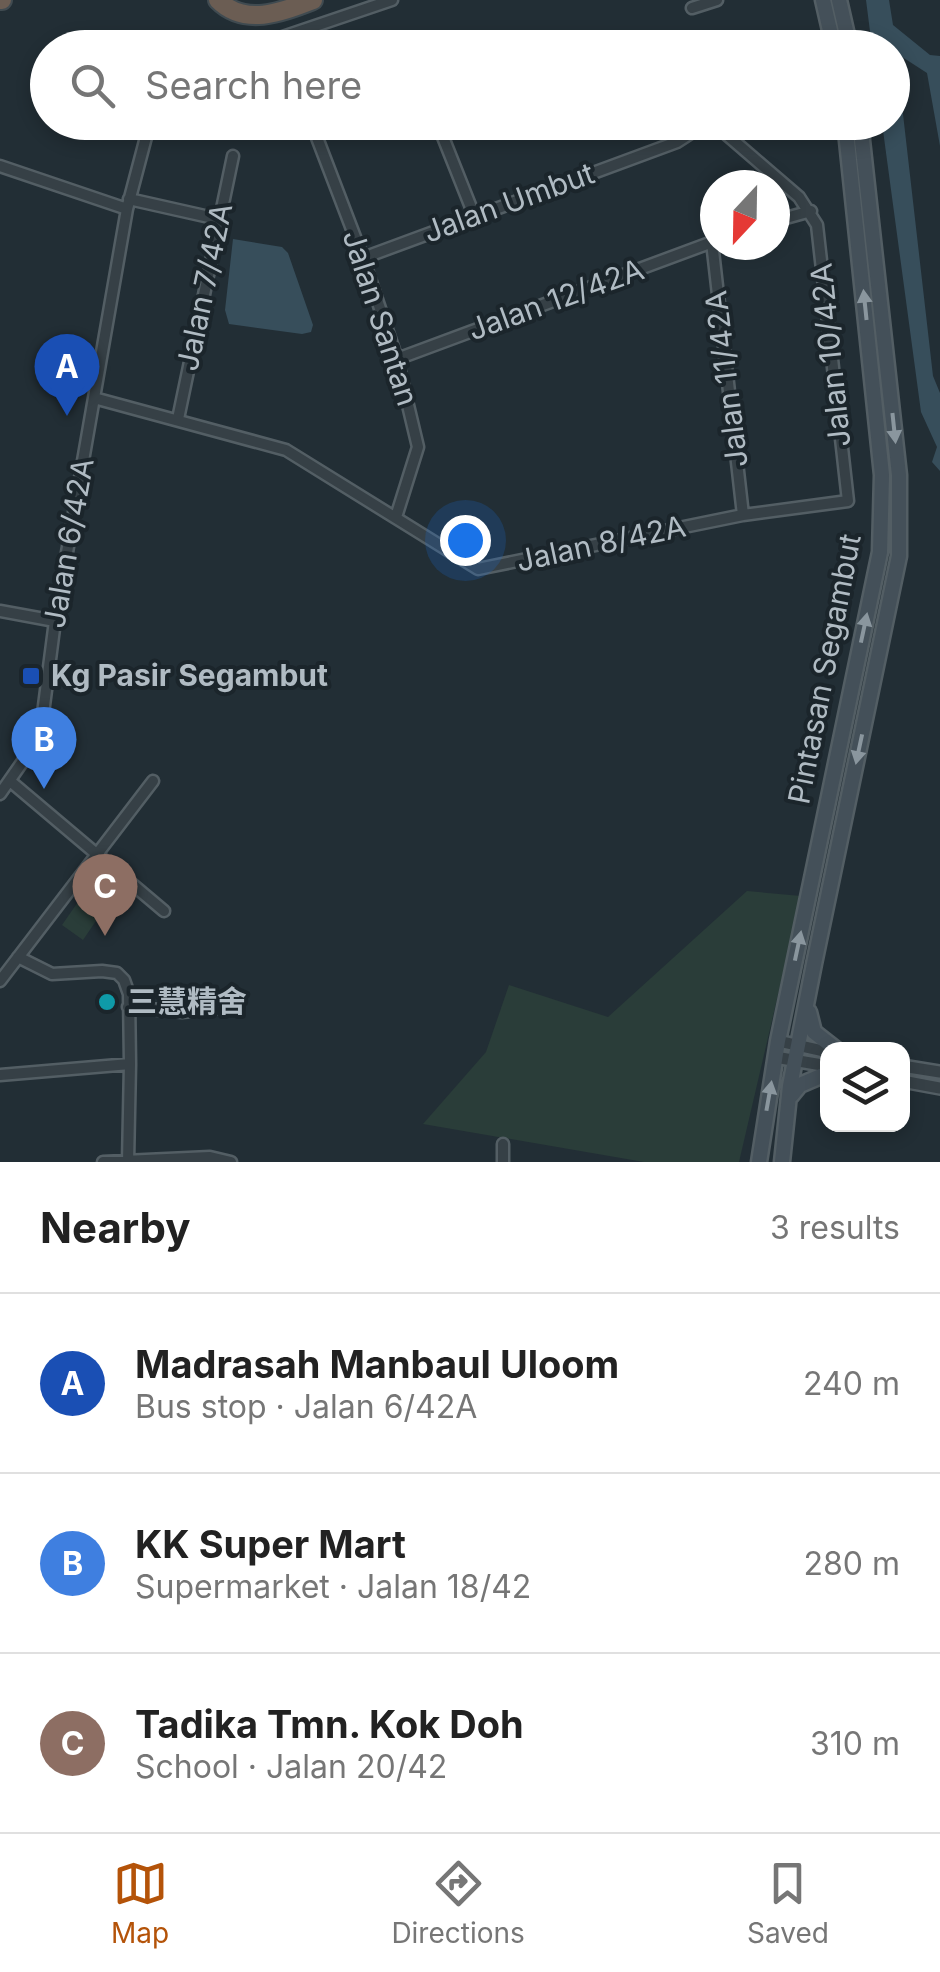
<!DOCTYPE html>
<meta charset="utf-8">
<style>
:root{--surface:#fff;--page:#f2f2f2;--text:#222;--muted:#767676;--line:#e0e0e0;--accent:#b45309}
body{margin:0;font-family:Inter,"Noto Sans SC",sans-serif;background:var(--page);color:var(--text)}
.controls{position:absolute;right:30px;bottom:30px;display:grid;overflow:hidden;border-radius:20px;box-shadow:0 5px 15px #0003}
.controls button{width:90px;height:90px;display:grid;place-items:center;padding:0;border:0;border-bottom:2px solid var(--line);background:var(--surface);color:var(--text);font:50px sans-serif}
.compass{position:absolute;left:700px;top:170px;width:90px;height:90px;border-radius:50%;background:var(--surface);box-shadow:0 5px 15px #0003;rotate:202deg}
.you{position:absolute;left:465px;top:540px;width:35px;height:35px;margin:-25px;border:8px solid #fff;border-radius:50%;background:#1a73e8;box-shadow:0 0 0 15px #1a73e833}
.badge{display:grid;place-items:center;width:65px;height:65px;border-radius:50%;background:var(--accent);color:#fff;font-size:32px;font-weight:700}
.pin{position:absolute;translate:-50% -82px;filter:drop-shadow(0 2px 5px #0008)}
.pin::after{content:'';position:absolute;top:52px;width:35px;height:30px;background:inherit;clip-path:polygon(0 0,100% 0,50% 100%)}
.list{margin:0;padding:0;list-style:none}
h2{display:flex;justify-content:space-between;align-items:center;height:130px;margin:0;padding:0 40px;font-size:42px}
h2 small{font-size:32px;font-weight:400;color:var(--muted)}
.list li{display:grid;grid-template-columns:65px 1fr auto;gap:30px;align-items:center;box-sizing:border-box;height:180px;padding:0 40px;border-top:2px solid var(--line)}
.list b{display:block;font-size:38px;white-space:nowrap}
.list p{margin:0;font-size:32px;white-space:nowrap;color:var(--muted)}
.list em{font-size:32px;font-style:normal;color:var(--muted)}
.icon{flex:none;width:55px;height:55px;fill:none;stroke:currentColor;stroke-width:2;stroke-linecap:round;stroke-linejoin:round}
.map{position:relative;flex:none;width:940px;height:1162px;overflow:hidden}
.search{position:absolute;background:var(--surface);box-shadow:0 5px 15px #0003;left:30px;right:30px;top:30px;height:110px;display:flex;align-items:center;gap:25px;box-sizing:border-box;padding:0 35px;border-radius:55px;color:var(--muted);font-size:38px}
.sheet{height:670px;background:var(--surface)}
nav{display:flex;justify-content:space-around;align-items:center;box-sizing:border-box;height:140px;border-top:2px solid var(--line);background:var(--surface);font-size:28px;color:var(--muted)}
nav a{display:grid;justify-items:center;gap:5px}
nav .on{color:var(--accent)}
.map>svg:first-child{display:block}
.green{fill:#2a3d39}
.water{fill:#374e5b}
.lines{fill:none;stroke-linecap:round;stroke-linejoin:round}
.minor-casing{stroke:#535e64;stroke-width:15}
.tertiary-casing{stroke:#535e64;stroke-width:16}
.secondary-casing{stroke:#535e64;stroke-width:19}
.motorway-casing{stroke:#404b51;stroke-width:22}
.minor{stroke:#364046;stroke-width:10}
.tertiary{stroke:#364046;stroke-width:11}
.secondary{stroke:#445059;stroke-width:14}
.motorway{stroke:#6b5d53;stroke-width:18}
.oneway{fill:#8a969e}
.transit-dot{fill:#1a4fb4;stroke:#1b252b;stroke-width:4}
.culture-dot{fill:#0f9aa8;stroke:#1b252b;stroke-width:4}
.labels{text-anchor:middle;stroke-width:8;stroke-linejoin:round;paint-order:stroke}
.street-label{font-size:30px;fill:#b0bbc3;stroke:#1b252b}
.poi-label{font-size:30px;font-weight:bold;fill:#b0bbc3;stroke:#1b252b;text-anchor:start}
</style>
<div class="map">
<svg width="940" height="1162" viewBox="0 0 940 1162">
<rect width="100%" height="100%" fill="#222e35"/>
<path class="green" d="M96,876L117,890L83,940L62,925Z
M747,891L801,896L739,1162H644L423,1124L486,1052L509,985L608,1017Z"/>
<path class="water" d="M866,0H889L893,25L930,55L940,56V146L927,73L896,53L933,376L940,393V471L932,462L937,447L921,412L882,123L892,122V48L872,47Z
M233,239L282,247L288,253L313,325L311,332L302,334L229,324L225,310Z"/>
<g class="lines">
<g class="minor-casing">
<path id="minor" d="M692,8L717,0
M250,48L392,0
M590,48L613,41L621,48
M311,122L363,258L397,359L418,447L396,517
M437,122L474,215
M0,166L127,209
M129,199L218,219
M775,221L811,211
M712,242L743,515
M363,258L677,142L708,122
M397,359L715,241
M94,398L286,450L478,569L743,515L848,501L817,225L799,197L712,122
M178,419L233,156
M0,611L55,621
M10,781L164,911
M0,794L35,744L42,721L55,621L127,209L150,122
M18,957L52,974L102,971L117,973L124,980L129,994L130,1064L128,1162
M0,981L153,781
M128,1007L182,1012L215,1009
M0,1075L130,1064
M103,1162L210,1157L231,1162
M503,1162V1144"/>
</g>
<g class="tertiary-casing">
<path id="tertiary" d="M778,1041L828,1052
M775,1057L828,1066
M902,1066L940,1072
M902,1081L940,1088"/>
</g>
<g class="secondary-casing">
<path id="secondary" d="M823,0L834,48
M839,0L850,48
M809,1012L814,1032L837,1050
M791,1096L800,1085L828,1073
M759,1162L778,1041L880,552L882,475L845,122
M782,1162L790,1086L814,964L899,556V475L860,122"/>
</g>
<g class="motorway-casing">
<path id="motorway" d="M0,0H2
M218,0C245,27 282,12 313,0"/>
</g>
<use href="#minor" class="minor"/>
<use href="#tertiary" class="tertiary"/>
<use href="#secondary" class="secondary"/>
<use href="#motorway" class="motorway"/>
</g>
<defs><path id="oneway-solid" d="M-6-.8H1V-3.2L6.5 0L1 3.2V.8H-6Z" transform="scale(2.5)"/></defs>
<g class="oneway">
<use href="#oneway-solid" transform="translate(865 305) rotate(-96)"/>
<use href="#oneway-solid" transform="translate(894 428) rotate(84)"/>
<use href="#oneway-solid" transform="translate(864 628) rotate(-78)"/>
<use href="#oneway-solid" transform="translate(859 749) rotate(102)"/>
<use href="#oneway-solid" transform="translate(798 946) rotate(-78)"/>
<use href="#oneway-solid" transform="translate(769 1096) rotate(-80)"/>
</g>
<rect class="transit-dot" x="21" y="666" width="20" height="20" rx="5"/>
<circle class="culture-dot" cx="107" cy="1002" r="10"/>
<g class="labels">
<g class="street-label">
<text transform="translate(509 203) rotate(-20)" y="10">Jalan Umbut</text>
<text transform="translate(205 287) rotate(-78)" y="10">Jalan 7/42A</text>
<text transform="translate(556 300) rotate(-20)" y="10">Jalan 12/42A</text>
<text transform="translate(380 318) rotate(72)" y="10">Jalan Santan</text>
<text transform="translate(831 355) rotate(-96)" y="10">Jalan 10/42A</text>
<text transform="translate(727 379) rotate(-97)" y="10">Jalan 11/42A</text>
<text transform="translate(69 543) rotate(-80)" y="10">Jalan 6/42A</text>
<text transform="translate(601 544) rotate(-12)" y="10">Jalan 8/42A</text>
<text transform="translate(825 669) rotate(-79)" y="10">Pintasan Segambut</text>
</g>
<g class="poi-label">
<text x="51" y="686">Kg Pasir Segambut</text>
<text x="127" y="1012">三慧精舍</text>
</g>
</g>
</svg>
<div class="controls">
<button><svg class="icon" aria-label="layers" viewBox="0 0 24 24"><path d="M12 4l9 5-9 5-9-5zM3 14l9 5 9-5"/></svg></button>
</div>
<svg class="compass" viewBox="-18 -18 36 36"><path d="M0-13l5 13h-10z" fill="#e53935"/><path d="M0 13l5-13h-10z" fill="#767676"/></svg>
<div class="you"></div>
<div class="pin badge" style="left:67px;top:416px;background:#1a4fb4">A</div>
<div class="pin badge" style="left:44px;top:789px;background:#3f7fe0">B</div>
<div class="pin badge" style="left:105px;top:936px;background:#8d6e63">C</div>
<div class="search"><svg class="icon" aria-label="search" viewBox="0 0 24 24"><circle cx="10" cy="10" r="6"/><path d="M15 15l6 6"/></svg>Search here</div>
</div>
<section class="sheet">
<h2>Nearby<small>3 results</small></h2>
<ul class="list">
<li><span class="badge" style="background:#1a4fb4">A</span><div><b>Madrasah Manbaul Uloom</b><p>Bus stop · Jalan 6/42A</p></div><em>240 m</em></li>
<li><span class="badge" style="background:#3f7fe0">B</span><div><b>KK Super Mart</b><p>Supermarket · Jalan 18/42</p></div><em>280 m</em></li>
<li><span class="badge" style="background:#8d6e63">C</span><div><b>Tadika Tmn. Kok Doh</b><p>School · Jalan 20/42</p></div><em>310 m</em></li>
</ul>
</section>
<nav>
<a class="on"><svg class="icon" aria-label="map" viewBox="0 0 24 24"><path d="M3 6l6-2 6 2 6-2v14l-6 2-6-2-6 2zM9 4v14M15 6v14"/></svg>Map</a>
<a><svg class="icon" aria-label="directions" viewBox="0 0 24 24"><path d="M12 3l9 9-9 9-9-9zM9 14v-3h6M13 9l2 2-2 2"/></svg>Directions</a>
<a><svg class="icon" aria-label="saved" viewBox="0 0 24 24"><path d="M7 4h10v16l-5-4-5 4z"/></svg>Saved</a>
</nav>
